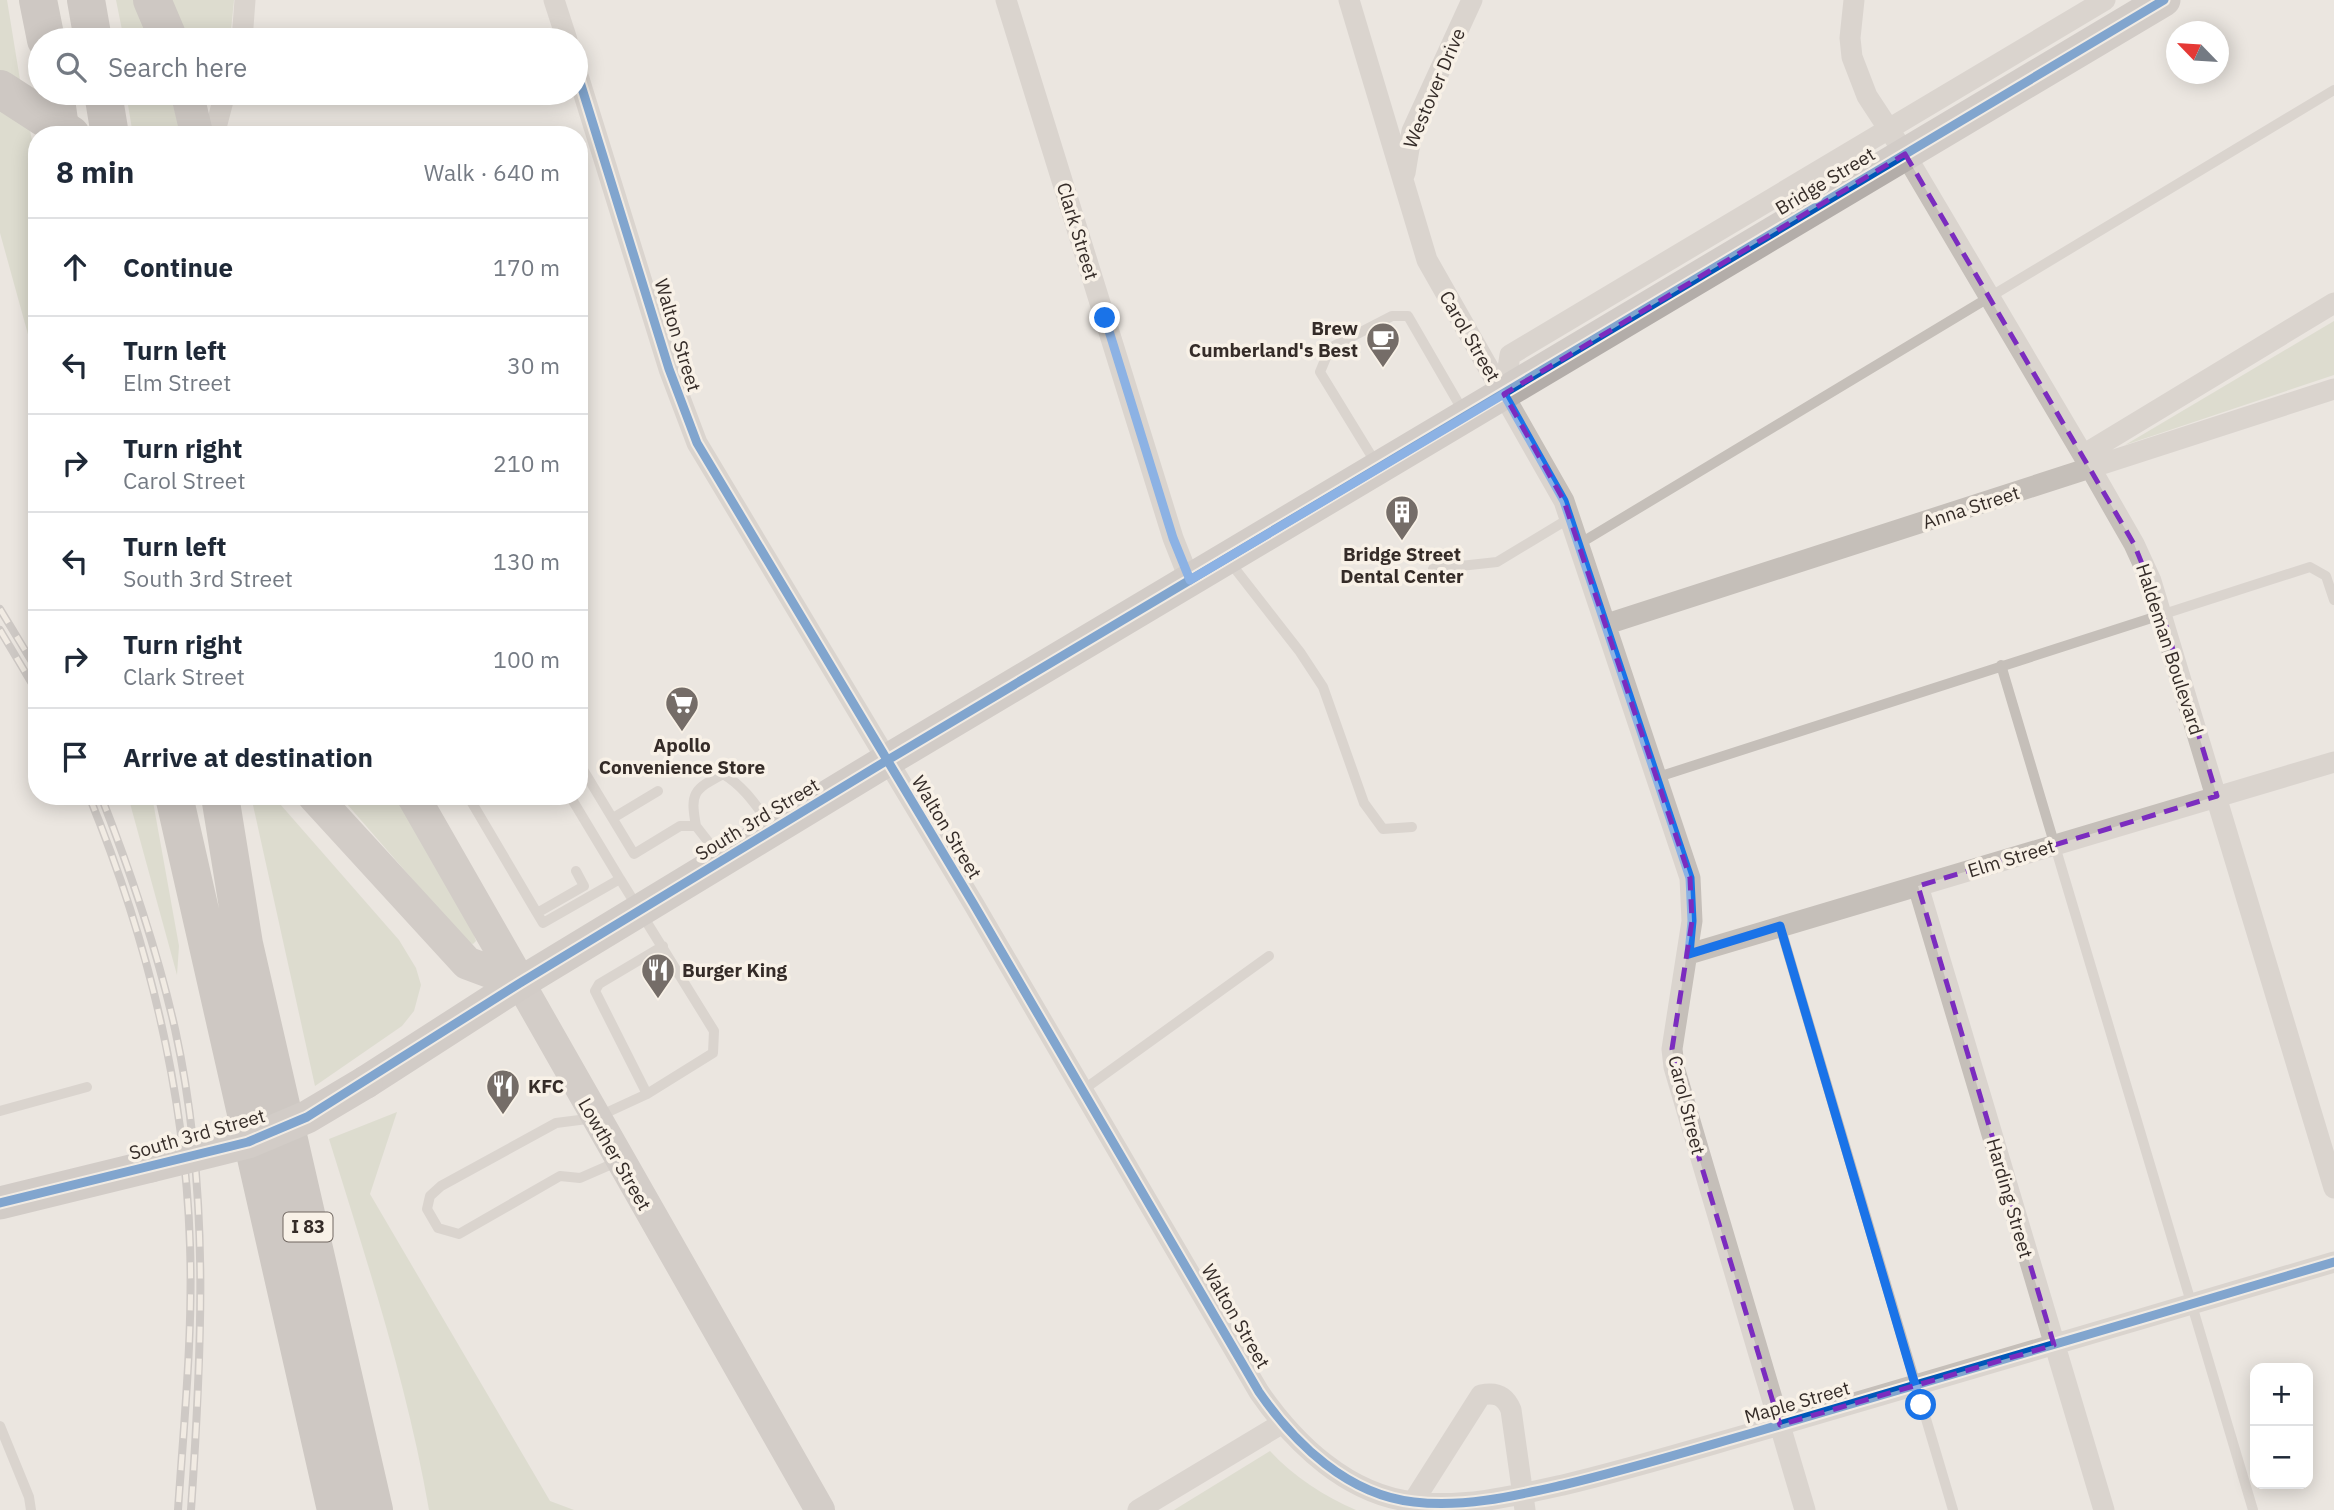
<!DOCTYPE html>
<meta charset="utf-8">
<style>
:root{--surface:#fff;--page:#f2f2f3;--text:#1f2937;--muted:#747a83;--line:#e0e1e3}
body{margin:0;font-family:"IBM Plex Sans",sans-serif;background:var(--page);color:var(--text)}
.controls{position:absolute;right:21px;bottom:21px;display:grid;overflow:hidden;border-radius:14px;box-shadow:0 4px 18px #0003}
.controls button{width:63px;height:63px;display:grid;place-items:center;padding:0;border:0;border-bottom:2px solid var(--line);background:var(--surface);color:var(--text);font:35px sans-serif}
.compass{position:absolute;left:2166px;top:21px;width:63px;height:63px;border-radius:50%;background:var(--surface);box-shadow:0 4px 18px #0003;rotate:295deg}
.stop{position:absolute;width:21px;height:21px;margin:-16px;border:5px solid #1a73e8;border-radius:50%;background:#fff}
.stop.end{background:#1a73e8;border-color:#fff;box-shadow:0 2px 7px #0008}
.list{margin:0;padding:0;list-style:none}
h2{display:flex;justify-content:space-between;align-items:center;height:91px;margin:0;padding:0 28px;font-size:30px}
h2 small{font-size:23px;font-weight:400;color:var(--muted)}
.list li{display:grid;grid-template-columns:46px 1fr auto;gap:21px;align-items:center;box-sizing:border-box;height:98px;padding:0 28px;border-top:2px solid var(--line)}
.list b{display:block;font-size:26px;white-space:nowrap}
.list p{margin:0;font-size:23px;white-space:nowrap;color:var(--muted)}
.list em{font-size:23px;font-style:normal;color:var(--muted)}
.icon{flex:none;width:38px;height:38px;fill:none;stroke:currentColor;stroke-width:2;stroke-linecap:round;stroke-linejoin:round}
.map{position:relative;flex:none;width:2334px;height:1510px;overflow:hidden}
.search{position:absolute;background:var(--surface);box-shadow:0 4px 18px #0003;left:28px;top:28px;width:560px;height:77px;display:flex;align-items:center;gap:18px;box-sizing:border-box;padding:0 24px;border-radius:38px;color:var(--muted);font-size:26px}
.panel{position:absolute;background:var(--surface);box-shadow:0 4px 18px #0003;left:28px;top:126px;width:560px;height:679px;border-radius:28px}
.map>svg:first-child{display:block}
.green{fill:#ccd1bb}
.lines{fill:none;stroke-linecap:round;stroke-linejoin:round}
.service{stroke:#c5bfb9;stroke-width:10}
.minor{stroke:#c5bfb9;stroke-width:21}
.secondary{stroke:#b5afaa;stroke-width:30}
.primary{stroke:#b3ada9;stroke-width:33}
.motorway{stroke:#aaa59f;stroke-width:38}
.rail-casing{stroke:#aca7a4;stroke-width:8}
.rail{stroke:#f8f1e7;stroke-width:5;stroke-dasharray:16;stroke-linecap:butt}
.primary-bridge{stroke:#b3ada9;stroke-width:33}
.motorway-bridge{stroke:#aaa59f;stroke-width:38}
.cycleway-casing{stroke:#f8f1e7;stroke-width:13}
.cycleway{stroke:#0057b8;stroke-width:9}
.route{stroke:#1a73e8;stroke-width:9}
.marked{fill:none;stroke:#7b2cbf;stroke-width:5;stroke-dasharray:14 9;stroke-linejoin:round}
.labels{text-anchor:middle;stroke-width:7;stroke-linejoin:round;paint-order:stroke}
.shield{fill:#f8f1e7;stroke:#706761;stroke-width:2}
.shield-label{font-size:18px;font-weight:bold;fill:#352c28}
.street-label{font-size:19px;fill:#352c28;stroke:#f8f1e7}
.poi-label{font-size:19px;font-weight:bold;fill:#352c28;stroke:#f8f1e7}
</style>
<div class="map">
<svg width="2334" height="1510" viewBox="0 0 2334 1510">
<rect width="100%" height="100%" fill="#ebe6e0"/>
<path class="green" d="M0,0H7L21,86L0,72Z
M116,0H137L152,40H124Z
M170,0H234L230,40H185Z
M126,93H170L181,135H133Z
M0,109L29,125L37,166V367L0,233Z
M2334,321V375L2125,445Z
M128,796H152L179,946L177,975Z
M251,796H273L399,940L416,968L421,985L414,1011L402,1026L315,1086Z
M340,796H395L431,852L474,935L476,941L473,944L467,942Z
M397,1112L370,1194L550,1501L574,1510H429C407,1383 367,1262 329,1139Z
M1270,1451C1293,1476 1325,1497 1356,1510H1174Z"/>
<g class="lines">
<path class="service" d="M1377,465L1320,372L1330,348L1392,316H1408L1463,411
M1579,544L2334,90
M1229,561L1300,652L1323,687L1364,803L1383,829L1412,827
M1433,569L1497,562L1570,518
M2001,665L2253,1510
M579,680H580
M579,763L634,854L680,826H696L721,858
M1655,778L2310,567L2326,576L2334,600
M468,796L537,913
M570,796L620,879L543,923L537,913L584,886L576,871
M613,818L658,791
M696,826C690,793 693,790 723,774C745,787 757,807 772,827
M1780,926L1953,1510
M1083,1090L1269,956
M647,1094L595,991L599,984L663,946
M0,1111L87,1087
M619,1161L580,1178L560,1176L459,1234L438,1228L427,1209L430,1196L441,1186L556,1123L595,1118L647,1094L713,1053L714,1031L620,879
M0,1426L29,1497L31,1510"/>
<path class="minor" d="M554,0L567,40
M1006,0L1173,538L1190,581
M1349,0L1427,260L1564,501L1690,878L1692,921L1672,1049L1674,1067L1805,1510
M1854,0L1850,38L1852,57L1867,96L1905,154L2083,455L2134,544L2151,581L2334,1188
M242,40L245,0
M576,69L669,369L697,443L973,903L1259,1392C1295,1444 1348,1495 1414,1502C1464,1508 1514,1496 1563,1485C1626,1470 1689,1451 1752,1433C1946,1377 2140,1319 2334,1262
M214,135L225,93
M1405,173L1412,131L1472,0
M1504,394L1510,355L2105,0
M2083,455L2334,303
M1607,624L2334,389
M1918,886L2104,1510
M1689,954L2334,762
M1413,1502L1481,1395C1495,1392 1505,1395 1511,1410L1525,1510
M1138,1510L1281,1424"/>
<path class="secondary" d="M520,983L820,1510"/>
<path class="primary" d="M187,93L197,135
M314,796L467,963L520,983
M413,796L520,983
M366,1082L520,983L886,761L2164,0
M0,1203L151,1166"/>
<path class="motorway" d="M38,0L46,40
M86,0L93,40
M152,0L169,40
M0,89L71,135
M103,93L110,135
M174,796L336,1510
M220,796L244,944L374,1510"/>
<g class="rail-casing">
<path id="rail" d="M0,609L37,670
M0,630L37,692
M89,796C147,938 185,1091 190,1245C193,1333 184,1422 178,1510
M101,796C131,873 157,949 175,1029C210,1188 202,1349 191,1510"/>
</g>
<use href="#rail" class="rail"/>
<path class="primary-bridge" d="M151,1166L248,1142L307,1117L366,1082"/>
<path class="motorway-bridge" d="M55,93L61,135"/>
<g class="cycleway-casing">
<path id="cycleway" d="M576,69L669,369L697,443L973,903L1259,1392C1295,1444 1348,1495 1414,1502C1464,1508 1514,1496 1563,1485C1626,1470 1689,1451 1752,1433C1946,1377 2140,1319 2334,1262
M0,1203L248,1142L307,1117L520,983L886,761L2164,0"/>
</g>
<use href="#cycleway" class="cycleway"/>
</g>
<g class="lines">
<path class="route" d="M1105,318L1173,538L1190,580L1504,394L1564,501L1690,878L1692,921L1689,954L1780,926L1921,1405"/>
</g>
<path d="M0 0H2334V1510H0ZM1905,154L2134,544L2162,613L2217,796L1918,886L2054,1345L1780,1425L1683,1105L1672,1049L1692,921L1690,878L1564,501L1504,394Z" fill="#ebe6e0" fill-opacity=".55" fill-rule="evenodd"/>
<path class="marked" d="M1905,154L2134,544L2162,613L2217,796L1918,886L2054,1345L1780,1425L1683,1105L1672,1049L1692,921L1690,878L1564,501L1504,394Z"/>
<defs>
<g id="cafe-pin" transform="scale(1.75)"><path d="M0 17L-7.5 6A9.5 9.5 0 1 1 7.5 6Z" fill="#756d68" stroke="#f8f1e7"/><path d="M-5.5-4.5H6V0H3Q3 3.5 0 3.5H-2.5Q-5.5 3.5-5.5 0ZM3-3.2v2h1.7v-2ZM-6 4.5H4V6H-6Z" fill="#fff"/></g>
<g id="building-pin" transform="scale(1.75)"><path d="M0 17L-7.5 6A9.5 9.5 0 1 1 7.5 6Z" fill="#756d68" stroke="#f8f1e7"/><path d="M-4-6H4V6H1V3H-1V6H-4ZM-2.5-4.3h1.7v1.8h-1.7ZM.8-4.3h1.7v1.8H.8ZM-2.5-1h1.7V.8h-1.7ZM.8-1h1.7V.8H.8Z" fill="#fff"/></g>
<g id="supermarket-pin" transform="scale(1.75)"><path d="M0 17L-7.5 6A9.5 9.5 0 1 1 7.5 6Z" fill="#756d68" stroke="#f8f1e7"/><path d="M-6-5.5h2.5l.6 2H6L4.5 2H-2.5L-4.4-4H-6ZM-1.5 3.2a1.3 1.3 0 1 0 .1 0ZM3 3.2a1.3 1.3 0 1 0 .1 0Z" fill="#fff"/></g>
<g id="restaurant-pin" transform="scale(1.75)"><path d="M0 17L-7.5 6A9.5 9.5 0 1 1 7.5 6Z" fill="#756d68" stroke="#f8f1e7"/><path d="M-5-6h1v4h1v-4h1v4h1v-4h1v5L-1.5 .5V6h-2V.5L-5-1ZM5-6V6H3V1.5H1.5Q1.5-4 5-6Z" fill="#fff"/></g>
</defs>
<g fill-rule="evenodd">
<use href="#cafe-pin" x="1383" y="339"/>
<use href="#building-pin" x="1402" y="512"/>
<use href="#supermarket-pin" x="682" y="703"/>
<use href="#restaurant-pin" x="658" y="970"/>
<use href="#restaurant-pin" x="503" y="1086"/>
</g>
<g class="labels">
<rect class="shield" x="283.5" y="1212.5" width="49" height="29" rx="5"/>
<g class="shield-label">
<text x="308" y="1233">I 83</text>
</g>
<g class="street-label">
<text transform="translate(1434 88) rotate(-67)" y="7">Westover Drive</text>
<text transform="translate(1825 181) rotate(-31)" y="7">Bridge Street</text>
<text transform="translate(1078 231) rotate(73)" y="7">Clark Street</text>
<text transform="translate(678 335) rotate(73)" y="7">Walton Street</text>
<text transform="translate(1470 336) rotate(60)" y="7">Carol Street</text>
<text transform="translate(1971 507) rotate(-18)" y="7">Anna Street</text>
<text transform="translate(2170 649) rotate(72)" y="7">Haldeman Boulevard</text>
<text transform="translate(757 819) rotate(-31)" y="7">South 3rd Street</text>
<text transform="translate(947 827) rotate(59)" y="7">Walton Street</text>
<text transform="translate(2011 858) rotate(-17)" y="7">Elm Street</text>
<text transform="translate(1687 1105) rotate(76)" y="7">Carol Street</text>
<text transform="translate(197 1134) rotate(-16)" y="7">South 3rd Street</text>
<text transform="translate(615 1154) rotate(60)" y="7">Lowther Street</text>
<text transform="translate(2010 1198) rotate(74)" y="7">Harding Street</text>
<text transform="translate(1236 1316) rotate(60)" y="7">Walton Street</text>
<text transform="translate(1797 1402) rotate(-16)" y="7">Maple Street</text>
</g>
<g class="poi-label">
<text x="1358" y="335" text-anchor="end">Brew<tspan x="1358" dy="22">Cumberland's Best</tspan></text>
<text x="1402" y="561">Bridge Street<tspan x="1402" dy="22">Dental Center</tspan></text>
<text x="682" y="752">Apollo<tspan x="682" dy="22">Convenience Store</tspan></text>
<text x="682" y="977" text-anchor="start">Burger King</text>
<text x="528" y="1093" text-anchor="start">KFC</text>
</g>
</g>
</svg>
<div class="controls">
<button>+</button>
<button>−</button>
</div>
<svg class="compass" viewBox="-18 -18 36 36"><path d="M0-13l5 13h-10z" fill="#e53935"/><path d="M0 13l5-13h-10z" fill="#747a83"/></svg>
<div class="stop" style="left:1921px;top:1405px"></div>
<div class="stop end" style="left:1105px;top:318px"></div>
<div class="search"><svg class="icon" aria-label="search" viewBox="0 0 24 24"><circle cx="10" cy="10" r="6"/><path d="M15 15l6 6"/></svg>Search here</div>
<section class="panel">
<h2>8 min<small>Walk · 640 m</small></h2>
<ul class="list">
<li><svg class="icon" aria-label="ahead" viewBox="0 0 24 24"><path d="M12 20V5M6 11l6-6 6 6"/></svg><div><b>Continue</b></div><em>170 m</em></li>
<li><svg class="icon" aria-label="left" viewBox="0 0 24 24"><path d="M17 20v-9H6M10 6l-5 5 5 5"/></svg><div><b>Turn left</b><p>Elm Street</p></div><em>30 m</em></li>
<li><svg class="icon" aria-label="right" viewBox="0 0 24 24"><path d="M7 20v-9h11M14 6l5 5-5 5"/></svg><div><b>Turn right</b><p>Carol Street</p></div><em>210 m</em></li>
<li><svg class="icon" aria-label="left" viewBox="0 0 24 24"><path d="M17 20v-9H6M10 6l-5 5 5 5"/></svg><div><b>Turn left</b><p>South 3rd Street</p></div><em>130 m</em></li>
<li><svg class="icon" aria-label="right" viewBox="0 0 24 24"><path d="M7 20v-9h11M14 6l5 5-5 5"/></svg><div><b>Turn right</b><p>Clark Street</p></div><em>100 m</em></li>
<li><svg class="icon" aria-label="arrive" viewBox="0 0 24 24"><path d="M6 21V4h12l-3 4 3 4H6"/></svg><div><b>Arrive at destination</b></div></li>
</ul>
</section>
</div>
